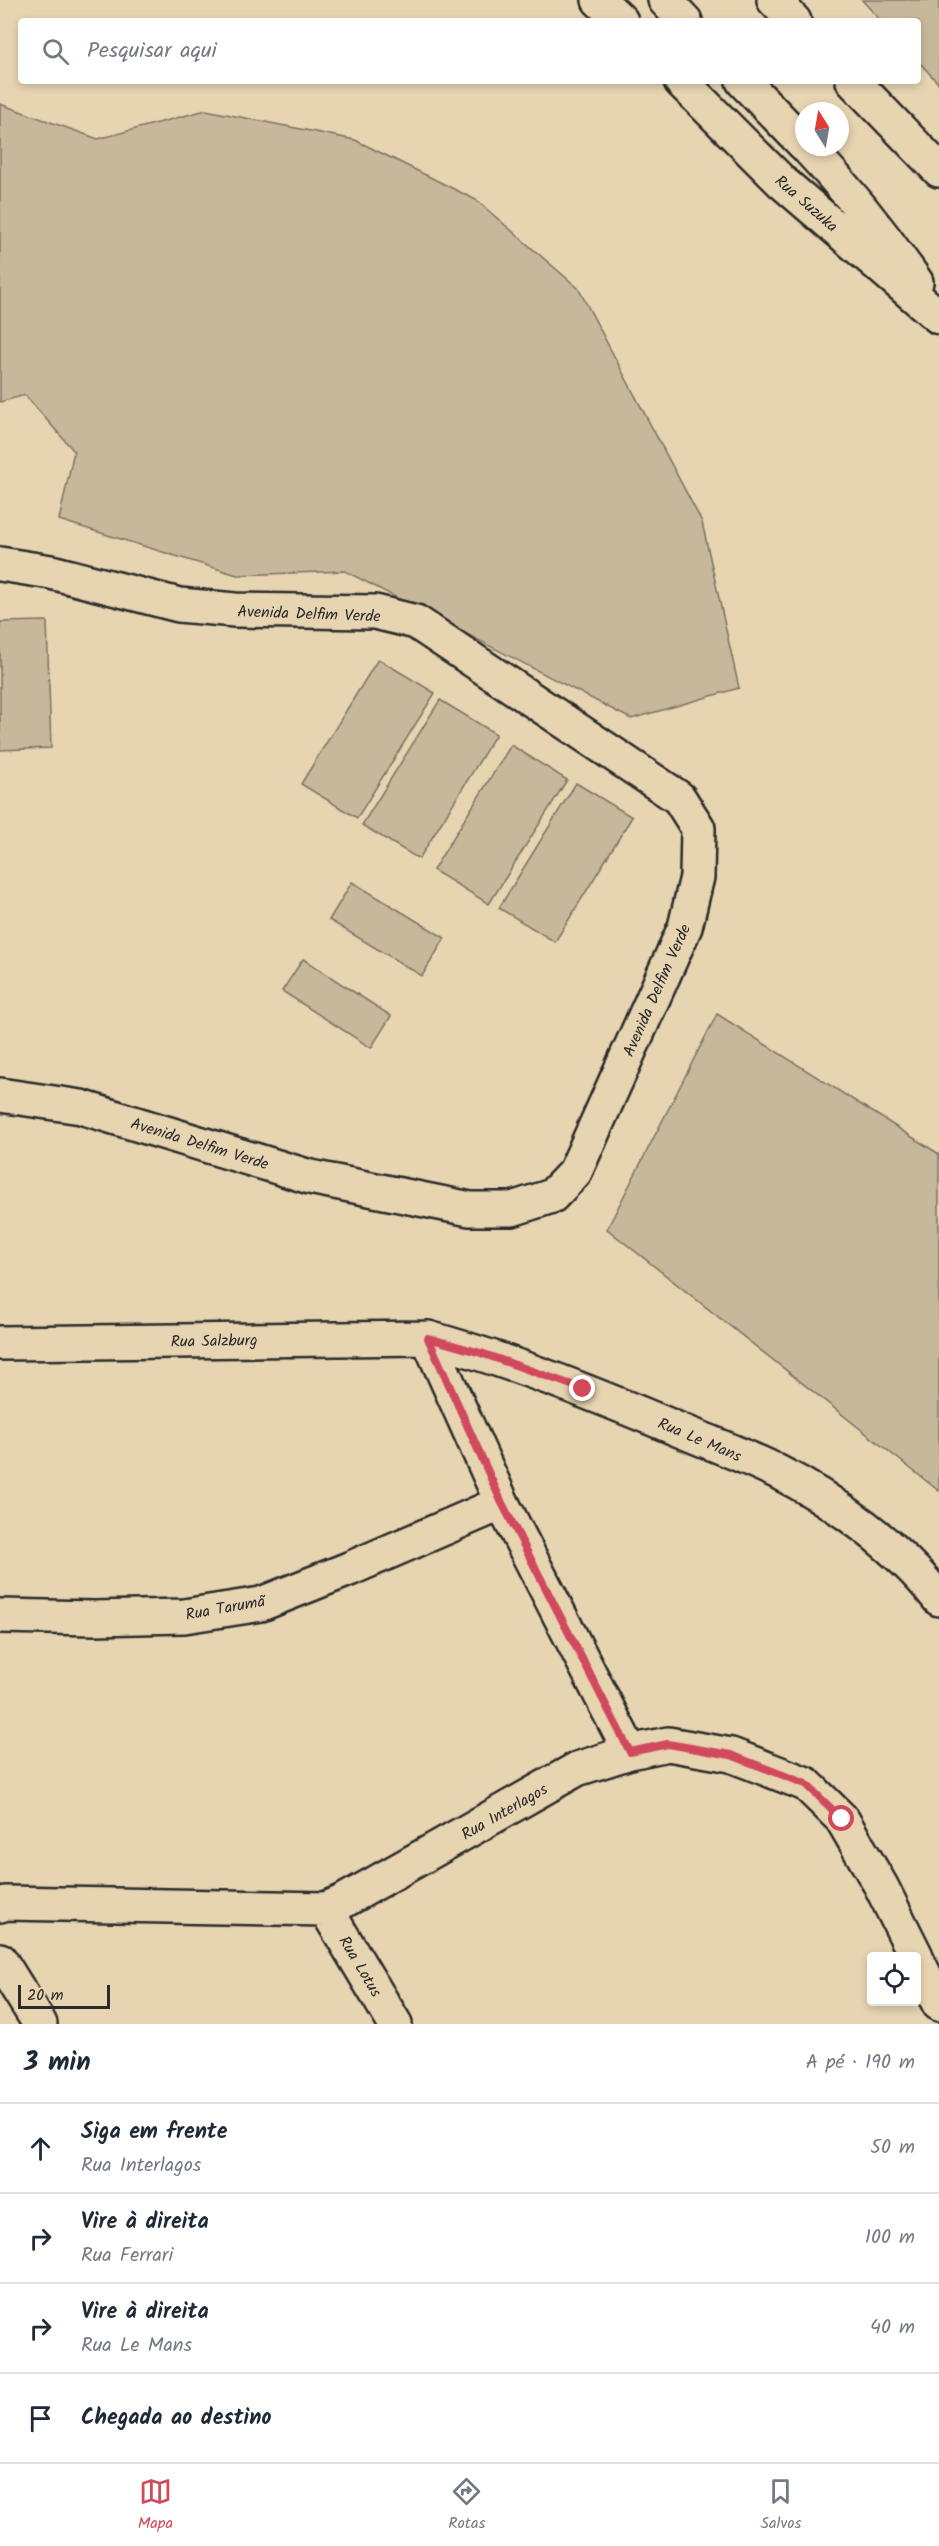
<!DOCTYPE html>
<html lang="pt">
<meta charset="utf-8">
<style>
:root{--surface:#fff;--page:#f2f2f3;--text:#1f2937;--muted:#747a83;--line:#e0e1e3;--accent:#d1495b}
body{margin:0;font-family:Kalam,sans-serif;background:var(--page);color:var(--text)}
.controls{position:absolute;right:18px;bottom:18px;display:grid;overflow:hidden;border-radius:6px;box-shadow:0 3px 9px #0003}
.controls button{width:54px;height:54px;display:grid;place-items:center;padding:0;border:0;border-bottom:2px solid var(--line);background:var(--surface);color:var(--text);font:30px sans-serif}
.compass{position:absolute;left:795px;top:102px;width:54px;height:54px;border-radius:50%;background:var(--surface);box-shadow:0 3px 9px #0003;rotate:349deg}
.scale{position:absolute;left:18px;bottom:15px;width:92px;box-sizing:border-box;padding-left:6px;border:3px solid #2b2b2b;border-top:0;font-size:16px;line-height:21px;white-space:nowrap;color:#2b2b2b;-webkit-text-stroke:4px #e7d4b1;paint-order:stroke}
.stop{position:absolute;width:18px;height:18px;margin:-14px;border:4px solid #d1495b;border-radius:50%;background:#fff}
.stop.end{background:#d1495b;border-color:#fff;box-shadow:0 2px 6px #0008}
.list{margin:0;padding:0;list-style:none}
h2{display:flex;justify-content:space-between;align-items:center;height:78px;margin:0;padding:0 24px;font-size:26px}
h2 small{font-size:20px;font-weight:400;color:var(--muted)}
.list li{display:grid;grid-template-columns:39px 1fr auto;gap:18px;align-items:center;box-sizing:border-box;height:90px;padding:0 24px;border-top:2px solid var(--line)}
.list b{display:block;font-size:22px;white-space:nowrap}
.list p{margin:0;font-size:20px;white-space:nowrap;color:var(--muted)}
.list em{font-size:20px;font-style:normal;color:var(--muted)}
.icon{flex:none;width:33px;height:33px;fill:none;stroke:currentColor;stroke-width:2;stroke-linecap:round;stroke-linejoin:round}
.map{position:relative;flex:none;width:939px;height:2024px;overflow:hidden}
.search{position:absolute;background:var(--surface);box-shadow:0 3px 9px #0003;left:18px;right:18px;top:18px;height:66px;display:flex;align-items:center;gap:15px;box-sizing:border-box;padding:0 21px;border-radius:6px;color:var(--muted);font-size:22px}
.sheet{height:438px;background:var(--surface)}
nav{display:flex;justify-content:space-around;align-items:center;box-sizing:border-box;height:84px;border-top:2px solid var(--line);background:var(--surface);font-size:16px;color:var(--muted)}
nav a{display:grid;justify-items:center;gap:3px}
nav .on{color:var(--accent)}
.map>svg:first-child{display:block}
.green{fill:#c8b89b;stroke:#7a7263;stroke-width:1.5}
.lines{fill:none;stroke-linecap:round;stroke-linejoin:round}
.minor-casing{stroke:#2b2b2b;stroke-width:38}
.major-casing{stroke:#2b2b2b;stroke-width:38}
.minor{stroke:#e7d4b1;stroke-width:33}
.major{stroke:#e7d4b1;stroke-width:33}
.route{stroke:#d1495b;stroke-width:8}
.labels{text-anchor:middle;stroke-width:4.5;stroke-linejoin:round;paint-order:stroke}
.street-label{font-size:16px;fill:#2b2b2b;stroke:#e7d4b1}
</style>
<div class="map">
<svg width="939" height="2024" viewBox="0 0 939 2024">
<rect width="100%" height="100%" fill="#e7d4b1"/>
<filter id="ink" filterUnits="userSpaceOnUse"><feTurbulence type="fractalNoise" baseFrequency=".0167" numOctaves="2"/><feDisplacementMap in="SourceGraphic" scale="12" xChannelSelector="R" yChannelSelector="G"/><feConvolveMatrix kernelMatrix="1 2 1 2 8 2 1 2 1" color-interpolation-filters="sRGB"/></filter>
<g filter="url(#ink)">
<path class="green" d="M862,0H939V84L918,61V21H881Z
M0,104L98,139L206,110L355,140L476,200L578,288L702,522L739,688L631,719L345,571L237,575L59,520L74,451L25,395L0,402Z
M47,621L51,748L0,750V622Z
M378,659L435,693L357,818L301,784Z
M440,700L496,734L419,859L362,825Z
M511,745L567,780L489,904L433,870Z
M576,783L632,817L555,942L499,908Z
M352,882L445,938L422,976L329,920Z
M303,959L391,1016L371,1048L282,991Z
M717,1014L939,1154V1491L607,1229Z"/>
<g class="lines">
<g class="minor-casing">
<path id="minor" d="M599,0L621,21
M665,0L685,21
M681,81L782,182L939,317
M743,81L804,144
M807,147C847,189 883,234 916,282
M0,564L51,572L179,605L235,610L375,612L416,622L679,798L698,828L697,877L685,927L575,1172L552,1196L512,1209H470L310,1177L81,1107L0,1095
M428,1338L502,1503L630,1752
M0,1343L428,1338C508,1360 586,1391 663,1423C700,1439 739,1453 776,1471C834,1500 899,1547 939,1599
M0,1616L94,1618L184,1616L261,1604L349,1569L502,1503
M0,1905L6,1903L326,1909L342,1902L577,1769L630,1752L668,1744L731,1755L806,1784L842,1819L881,1886L916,1956
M326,1909L395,2024
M916,1958L939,2004
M0,1960L40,2024"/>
</g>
<g class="major-casing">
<path id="major" d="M774,0L794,21
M853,81L939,170"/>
</g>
<use href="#minor" class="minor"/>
<use href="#major" class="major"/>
</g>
</g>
<g class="lines" filter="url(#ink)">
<path class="route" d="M583,1389L481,1353L428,1338L502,1503L630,1752L668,1744L731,1755L806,1784L842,1819"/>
</g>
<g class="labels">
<g class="street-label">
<text transform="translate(807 203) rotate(41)" y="6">Rua Suzuka</text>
<text transform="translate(309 613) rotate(2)" y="6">Avenida Delfim Verde</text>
<text transform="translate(656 990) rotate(-66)" y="6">Avenida Delfim Verde</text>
<text transform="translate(200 1143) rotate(17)" y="6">Avenida Delfim Verde</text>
<text transform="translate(214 1340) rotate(-1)" y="6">Rua Salzburg</text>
<text transform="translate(700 1439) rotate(23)" y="6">Rua Le Mans</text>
<text transform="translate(225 1607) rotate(-10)" y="6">Rua Tarumã</text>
<text transform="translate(504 1811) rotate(-30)" y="6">Rua Interlagos</text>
<text transform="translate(361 1966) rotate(59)" y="6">Rua Lotus</text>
</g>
</g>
</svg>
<div class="controls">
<button><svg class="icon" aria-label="locate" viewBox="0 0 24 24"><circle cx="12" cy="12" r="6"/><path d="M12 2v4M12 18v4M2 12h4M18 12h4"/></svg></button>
</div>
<svg class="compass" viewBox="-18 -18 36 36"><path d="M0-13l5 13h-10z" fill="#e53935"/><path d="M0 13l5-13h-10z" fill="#747a83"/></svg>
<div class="scale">20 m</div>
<div class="stop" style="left:842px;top:1819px"></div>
<div class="stop end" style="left:583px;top:1389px"></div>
<div class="search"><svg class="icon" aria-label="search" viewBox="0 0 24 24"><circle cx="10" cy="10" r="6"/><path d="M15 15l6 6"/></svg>Pesquisar aqui</div>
</div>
<section class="sheet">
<h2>3 min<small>A pé · 190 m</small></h2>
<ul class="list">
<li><svg class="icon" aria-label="ahead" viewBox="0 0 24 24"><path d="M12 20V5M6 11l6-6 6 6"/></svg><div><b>Siga em frente</b><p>Rua Interlagos</p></div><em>50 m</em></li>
<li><svg class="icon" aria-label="right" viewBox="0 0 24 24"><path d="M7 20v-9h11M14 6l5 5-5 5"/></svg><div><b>Vire à direita</b><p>Rua Ferrari</p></div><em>100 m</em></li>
<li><svg class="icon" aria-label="right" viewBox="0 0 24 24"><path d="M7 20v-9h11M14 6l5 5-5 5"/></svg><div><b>Vire à direita</b><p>Rua Le Mans</p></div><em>40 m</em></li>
<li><svg class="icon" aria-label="arrive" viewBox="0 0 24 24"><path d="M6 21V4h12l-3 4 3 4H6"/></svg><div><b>Chegada ao destino</b></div></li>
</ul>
</section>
<nav>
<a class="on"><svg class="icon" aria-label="map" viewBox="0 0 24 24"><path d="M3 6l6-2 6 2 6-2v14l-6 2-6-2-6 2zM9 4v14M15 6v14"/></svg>Mapa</a>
<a><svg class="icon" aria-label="directions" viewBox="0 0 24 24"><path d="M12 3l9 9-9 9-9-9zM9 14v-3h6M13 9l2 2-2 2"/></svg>Rotas</a>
<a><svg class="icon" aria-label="saved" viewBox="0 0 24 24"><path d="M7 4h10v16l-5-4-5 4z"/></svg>Salvos</a>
</nav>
